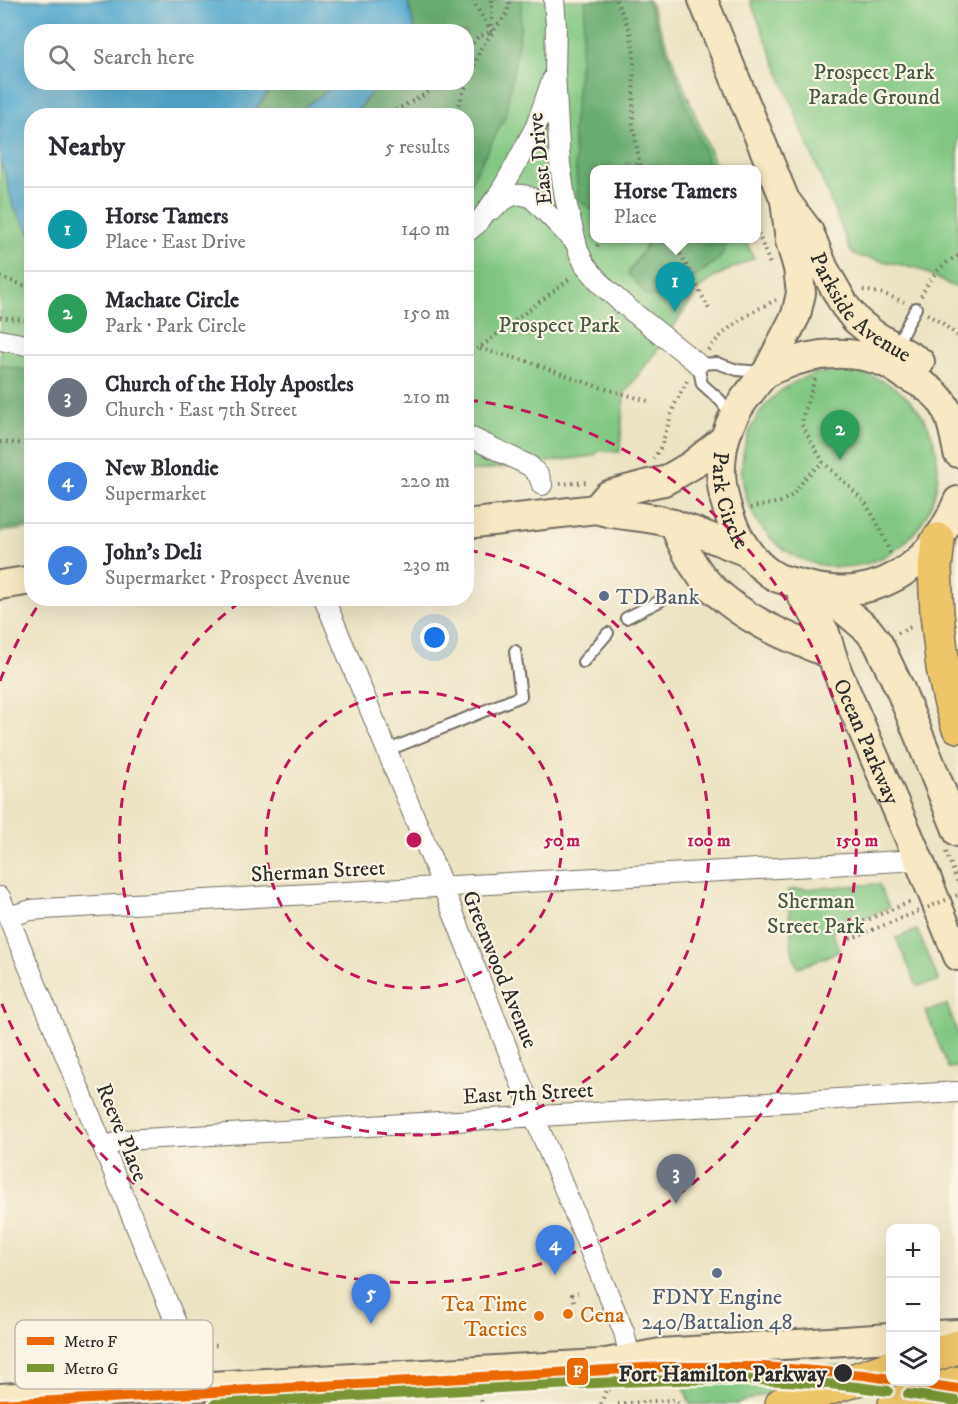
<!DOCTYPE html>
<meta charset="utf-8">
<style>
:root{--surface:#fff;--page:#f2f2f3;--text:#2b2b33;--muted:#7c7c81;--line:#e1e1e2;--accent:#c8321e}
body{margin:0;font-family:"IM FELL DW Pica",serif;background:var(--page);color:var(--text)}
.controls{position:absolute;right:18px;bottom:18px;display:grid;overflow:hidden;border-radius:12px;box-shadow:0 6px 24px #0002}
.controls button{width:54px;height:54px;display:grid;place-items:center;padding:0;border:0;border-bottom:2px solid var(--line);background:var(--surface);color:var(--text);font:30px sans-serif}
.you{position:absolute;left:435px;top:638px;width:21px;height:21px;margin:-15px;border:4px solid #fff;border-radius:50%;background:#1a73e8;box-shadow:0 0 0 9px #1a73e833}
.badge{display:grid;place-items:center;width:39px;height:39px;border-radius:50%;background:var(--accent);color:#fff;font-size:20px;font-weight:700}
.pin{position:absolute;translate:-50% -50px;filter:drop-shadow(0 2px 3px #0008)}
.pin::after{content:'';position:absolute;top:32px;width:21px;height:18px;background:inherit;clip-path:polygon(0 0,100% 0,50% 100%)}
.popup{position:absolute;left:590px;top:165px;width:171px;height:78px;box-sizing:border-box;display:grid;place-content:center;border-radius:12px;background:var(--surface);filter:drop-shadow(0 2px 4px #0005);font-size:20px;white-space:nowrap;color:var(--muted)}
.popup b{font-size:22px;color:var(--text)}
.popup::after{content:'';position:absolute;left:50%;top:100%;margin-left:-12px;border:12px solid transparent;border-top-color:var(--surface)}
.list{margin:0;padding:0;list-style:none}
h2{display:flex;justify-content:space-between;align-items:center;height:78px;margin:0;padding:0 24px;font-size:26px}
h2 small{font-size:20px;font-weight:400;color:var(--muted)}
.list li{display:grid;grid-template-columns:39px 1fr auto;gap:18px;align-items:center;box-sizing:border-box;height:84px;padding:0 24px;border-top:2px solid var(--line)}
.list b{display:block;font-size:22px;white-space:nowrap}
.list p{margin:0;font-size:20px;white-space:nowrap;color:var(--muted)}
.list em{font-size:20px;font-style:normal;color:var(--muted)}
.icon{flex:none;width:33px;height:33px;fill:none;stroke:currentColor;stroke-width:2;stroke-linecap:round;stroke-linejoin:round}
.map{position:relative;flex:none;width:958px;height:1404px;overflow:hidden}
.search{position:absolute;background:var(--surface);box-shadow:0 6px 24px #0002;left:24px;top:24px;width:450px;height:66px;display:flex;align-items:center;gap:15px;box-sizing:border-box;padding:0 21px;border-radius:24px;color:var(--muted);font-size:22px}
.panel{position:absolute;background:var(--surface);box-shadow:0 6px 24px #0002;left:24px;top:108px;width:450px;height:498px;border-radius:24px}
.map>svg:first-child{display:block}
.green{fill:#81c782;stroke:#567956;stroke-width:1.5;fill-rule:evenodd}
.forest{fill:#68ac70;stroke:#4a6c4e;stroke-width:1.5}
.water{fill:#53aad0;stroke:#3f6a7e;stroke-width:1.5}
.lines{fill:none;stroke-linecap:round;stroke-linejoin:round}
.lane-casing{stroke:#6f6b60;stroke-width:14}
.street-casing{stroke:#6f6b60;stroke-width:22}
.secondary-casing{stroke:#6f6b60;stroke-width:32}
.highway-casing{stroke:#6f6b60;stroke-width:36}
.path{stroke:#6f6b60;stroke-width:4;stroke-dasharray:1.5 4.5;stroke-linecap:butt}
.lane{stroke:#fff;stroke-width:10}
.street{stroke:#fff;stroke-width:20}
.secondary{stroke:#f8e8c3;stroke-width:28}
.highway{stroke:#eec569;stroke-width:33}
.path-bridge{stroke:#6f6b60;stroke-width:4;stroke-dasharray:1.5 4.5;stroke-linecap:butt}
.metro-1-casing{stroke:#fcf5e5;stroke-width:15}
.metro-2-casing{stroke:#fcf5e5;stroke-width:15}
.metro-1{stroke:#eb6800;stroke-width:10}
.metro-2{stroke:#799534;stroke-width:10}
.ring{fill:none;stroke:#c2185b;stroke-width:3;stroke-dasharray:10 8}
.service-dot{fill:#5c6f8a;stroke:#fcf5e5;stroke-width:2}
.food-dot{fill:#e8710a;stroke:#fcf5e5;stroke-width:2}
.stop-dot{fill:#2b2b2b;stroke:#fcf5e5;stroke-width:2}
.labels{text-anchor:middle;stroke-width:4.5;stroke-linejoin:round;paint-order:stroke}
.park-label{font-size:22px;fill:#455a45;stroke:#fcf5e5}
.street-label{font-size:22px;fill:#2b2b2b;stroke:#fcf5e5}
.service-label{font-size:22px;fill:#4e5e75;stroke:#fcf5e5;text-anchor:start}
.food-label{font-size:22px;fill:#c56008;stroke:#fcf5e5;text-anchor:end}
.stop-label{font-size:22px;font-weight:bold;fill:#2b2b2b;stroke:#fcf5e5;text-anchor:end}
.key{fill:#fcf5e5;stroke:#bdb8ad;stroke-width:1.5}
.key-label{font-size:16px;fill:#2b2b2b}
.centre{fill:#c2185b;stroke:#fcf5e5;stroke-width:3}
.ring-label{font-size:18px;text-anchor:middle;font-weight:bold;fill:#c2185b;stroke:#fcf5e5;stroke-width:4.5;stroke-linejoin:round;paint-order:stroke}
.line-badge{stroke:#fcf5e5;stroke-width:2}
.badge-label{font-size:16px;text-anchor:middle;font-weight:bold;fill:#fff}
</style>
<div class="map">
<svg width="958" height="1404" viewBox="0 0 958 1404">
<rect width="100%" height="100%" fill="#fcf5e5"/>
<filter id="ink" filterUnits="userSpaceOnUse"><feTurbulence type="fractalNoise" baseFrequency=".0167" numOctaves="2"/><feDisplacementMap in="SourceGraphic" scale="12" xChannelSelector="R" yChannelSelector="G"/><feConvolveMatrix kernelMatrix="1 2 1 2 8 2 1 2 1" color-interpolation-filters="sRGB"/></filter>
<filter id="wash" filterUnits="userSpaceOnUse"><feTurbulence type="fractalNoise" baseFrequency=".008" numOctaves="4" result="noise"/><feDisplacementMap in="SourceGraphic" scale="24" xChannelSelector="R" yChannelSelector="G"/><feGaussianBlur stdDeviation="1.35" result="paint"/><feColorMatrix in="noise" values="0 0 0 0 0 0 0 0 0 0 0 0 0 0 0 0 0 1.4 0 .05"/><feComposite in="paint" operator="in"/></filter>
<g filter="url(#wash)">
<rect width="100%" height="100%" fill="#ece3c3"/>
<path class="green" d="M0,0H649L717,169L594,170V238L745,239L754,258L716,276L698,290L666,338L624,394L620,452L599,451L593,456L467,472L466,116H32L31,528L0,532ZM32,32H466V82H32Z
M750,0H958V289L917,268L858,256L851,252Z
M742 469a98 98 0 1 1 196 0a98 98 0 1 1-196 0Z
M879,884L889,907L832,931L840,951L798,968L792,952L788,890Z
M917,930L939,981L917,986L896,938Z
M947,1005L958,1035V1067L948,1068L926,1011Z
M676,1365L847,1366L736,1404H690Z"/>
<path class="forest" d="M407,0H522L520,32L505,117L467,190L466,116H353L379,83L466,82V32L415,31Z
M586,0H647L711,169H631L628,162L624,169L594,170V211L578,200L573,130Z
M275,83H338L293,115L251,116Z
M651,238H730V239L720,258L667,298L647,296L628,273Z
M0,365L31,371L32,525L0,529Z"/>
<path class="water" d="M0,0H407L415,31L32,32V82L275,83L251,115L32,116L31,235L13,206L5,173L0,162Z
M338,83H379L353,115H293Z"/>
</g>
<g filter="url(#ink)">
<g class="lines">
<g class="lane-casing">
<path id="lane" d="M895,348L916,308
M730,416L727,409L720,400L702,384L698,364L717,363L737,370L761,372
M626,618L660,601
M583,662L608,633
M386,751L521,696L515,651"/>
</g>
<g class="street-casing">
<path id="street" d="M554,0L556,25L555,72L560,164L565,198L578,250L585,265L604,287L623,304L698,364
M493,209C506,198 515,190 532,198L573,240
M466,233L478,223L499,194L514,168L536,126L552,80
M0,340L32,346
M466,435L530,466L539,476L542,485
M324,598L435,867L534,1116L624,1332L630,1358
M0,897L190,1357L197,1386
M8,917L31,910L43,909L919,860
M103,1147L125,1140L958,1092"/>
</g>
<g class="secondary-casing">
<g id="secondary">
<path id="s1" d="M703,0L785,200L809,232L824,269L845,306L856,320L873,334L920,362"/>
<path d="M767,372L796,315L801,293L798,268L790,241L785,200"/>
<path id="s2" d="M958,453C955,437 952,418 944,405C935,390 920,383 905,375C898,370 890,364 881,361C850,350 815,352 784,365C779,367 772,369 768,372C761,376 755,386 750,392C721,427 714,468 728,511C736,537 752,565 778,578C786,581 796,583 804,585C875,605 932,567 958,501"/>
<path d="M596,509L608,495L649,484L664,481L675,475L692,465L724,439"/>
<path d="M466,524L596,509C616,516 638,515 659,520C690,528 718,541 747,552"/>
<path d="M674,524C681,543 690,561 702,577C735,616 785,637 831,654"/>
<path d="M0,585L32,580"/>
<path id="s3" d="M802,596L812,610L825,633L837,671L919,860L958,956"/>
<path d="M810,599L842,608L868,630L878,643L900,689L958,832"/>
<path d="M936,1335L958,1334"/>
<path d="M0,1398L600,1364L661,1353L890,1338"/>
</g>
</g>
<g class="highway-casing">
<path id="highway" d="M938,540L935,568L937,614L943,668L950,700L958,726
M936,1354L958,1347
M782,1404L890,1368
M895,1404L958,1383"/>
</g>
<path class="path" d="M472,0L492,32
M492,0V31
M616,0L630,31L634,54L633,124L639,160L643,170
M466,53L478,37L491,32
M385,116L429,92L440,82
M454,116L481,48L507,13L510,0
M634,170L639,160
M756,228L770,264
M672,238L709,309
M597,246L601,238
M0,277L32,288
M863,290L884,294L904,302
M921,296C929,280 941,263 958,256
M927,314L943,324L958,336
M0,317L32,321
M480,349L523,360L596,386L648,401
M708,350C726,327 750,312 776,300
M466,355L479,348L572,277
M815,379L803,415L802,425L823,462L865,502L879,526L890,553
M0,442L32,444
M653,459L661,447L674,406L687,381
M560,484L588,482
M750,508L780,502L793,495L806,477L823,462
M898,633L913,626
M946,852L958,883
M850,939L846,929L912,901
M574,1301L572,1295L578,1293
M209,1346L218,1345
M481,1400V1404
M601,1404L606,1390L619,1387
M618,1404L669,1400H675L681,1404"/>
<use href="#lane" class="lane"/>
<use href="#street" class="street"/>
<use href="#secondary" class="secondary"/>
<use href="#highway" class="highway"/>
<path class="path-bridge" d="M850,939L958,895"/>
<g class="metro-1-casing">
<path id="metro-1" d="M910,1382L958,1389
M0,1404L662,1367H764L864,1375L890,1379"/>
</g>
<g class="metro-2-casing">
<path id="metro-2" d="M908,1394L956,1401
M215,1404C321,1398 427,1392 534,1386C652,1380 770,1373 888,1391"/>
</g>
<use href="#metro-1" class="metro-1"/>
<use href="#metro-2" class="metro-2"/>
</g>
</g>
<g class="ring">
<circle cx="414" cy="840" r="148"/>
<path d="M468 550A295 295 0 1 1 243 600"/>
<path d="M0 681A443 443 0 0 1 42 599M468 400A443 443 0 1 1 0 999"/>
</g>
<g class="service-dot">
<circle cx="604" cy="596" r="6"/>
<circle cx="717" cy="1273" r="6"/>
</g>
<g class="food-dot">
<circle cx="568" cy="1314" r="6"/>
<circle cx="539" cy="1316" r="6"/>
</g>
<circle class="stop-dot" cx="843" cy="1373" r="10"/>
<g class="labels">
<g class="park-label">
<text x="874" y="79">Prospect Park<tspan x="874" dy="25">Parade Ground</tspan></text>
<text x="559" y="332">Prospect Park</text>
<text x="816" y="908">Sherman<tspan x="816" dy="25">Street Park</tspan></text>
</g>
<g class="street-label">
<text transform="translate(539 159) rotate(-96)" y="8">East Drive</text>
<text dy="8" stroke="none"><textPath href="#s1" startOffset="350">Parkside Avenue</textPath></text>
<text dy="8" stroke="none"><textPath href="#s2" startOffset="388">Park Circle</textPath></text>
<text dy="8" stroke="none"><textPath href="#s3" startOffset="160">Ocean Parkway</textPath></text>
<text transform="translate(318 870) rotate(-3)" y="8">Sherman Street</text>
<text transform="translate(501 969) rotate(68)" y="8">Greenwood Avenue</text>
<text transform="translate(528 1092) rotate(-3)" y="8">East 7th Street</text>
<text transform="translate(123 1132) rotate(68)" y="8">Reeve Place</text>
</g>
<g class="service-label">
<text x="616" y="604">TD Bank</text>
<text x="717" y="1304" text-anchor="middle">FDNY Engine<tspan x="717" dy="25">240/Battalion 48</tspan></text>
</g>
<g class="food-label">
<text x="527" y="1311">Tea Time<tspan x="527" dy="25">Tactics</tspan></text>
<text x="580" y="1322" text-anchor="start">Cena</text>
</g>
<g class="stop-label">
<text x="827" y="1381">Fort Hamilton Parkway</text>
</g>
</g>
<rect x="15" y="1320" width="198" height="69" rx="9" class="key"/>
<rect x="27" y="1337" width="27" height="8" fill="#eb6800"/>
<rect x="27" y="1364" width="27" height="8" fill="#799534"/>
<g class="key-label">
<text x="64" y="1347">Metro F</text>
<text x="64" y="1374">Metro G</text>
</g>
<circle cx="414" cy="840" r="9" class="centre"/>
<g class="ring-label">
<text x="562" y="846">50 m</text>
<text x="709" y="846">100 m</text>
<text x="857" y="846">150 m</text>
</g>
<rect class="line-badge" x="566" y="1357" width="23" height="29" rx="6" fill="#eb6800"/>
<g class="badge-label">
<text x="578" y="1377">F</text>
</g>
</svg>
<div class="controls">
<button>+</button>
<button>−</button>
<button><svg class="icon" aria-label="layers" viewBox="0 0 24 24"><path d="M12 4l9 5-9 5-9-5zM3 14l9 5 9-5"/></svg></button>
</div>
<div class="you"></div>
<div class="pin badge" style="left:675px;top:312px;background:#0f9aa8">1</div>
<div class="popup"><b>Horse Tamers</b>Place</div>
<div class="pin badge" style="left:840px;top:460px;background:#2e9e5b">2</div>
<div class="pin badge" style="left:676px;top:1204px;background:#6b7280">3</div>
<div class="pin badge" style="left:555px;top:1275px;background:#3f7fe0">4</div>
<div class="pin badge" style="left:371px;top:1324px;background:#3f7fe0">5</div>
<div class="search"><svg class="icon" aria-label="search" viewBox="0 0 24 24"><circle cx="10" cy="10" r="6"/><path d="M15 15l6 6"/></svg>Search here</div>
<section class="panel">
<h2>Nearby<small>5 results</small></h2>
<ul class="list">
<li><span class="badge" style="background:#0f9aa8">1</span><div><b>Horse Tamers</b><p>Place · East Drive</p></div><em>140 m</em></li>
<li><span class="badge" style="background:#2e9e5b">2</span><div><b>Machate Circle</b><p>Park · Park Circle</p></div><em>150 m</em></li>
<li><span class="badge" style="background:#6b7280">3</span><div><b>Church of the Holy Apostles</b><p>Church · East 7th Street</p></div><em>210 m</em></li>
<li><span class="badge" style="background:#3f7fe0">4</span><div><b>New Blondie</b><p>Supermarket</p></div><em>220 m</em></li>
<li><span class="badge" style="background:#3f7fe0">5</span><div><b>John's Deli</b><p>Supermarket · Prospect Avenue</p></div><em>230 m</em></li>
</ul>
</section>
</div>
